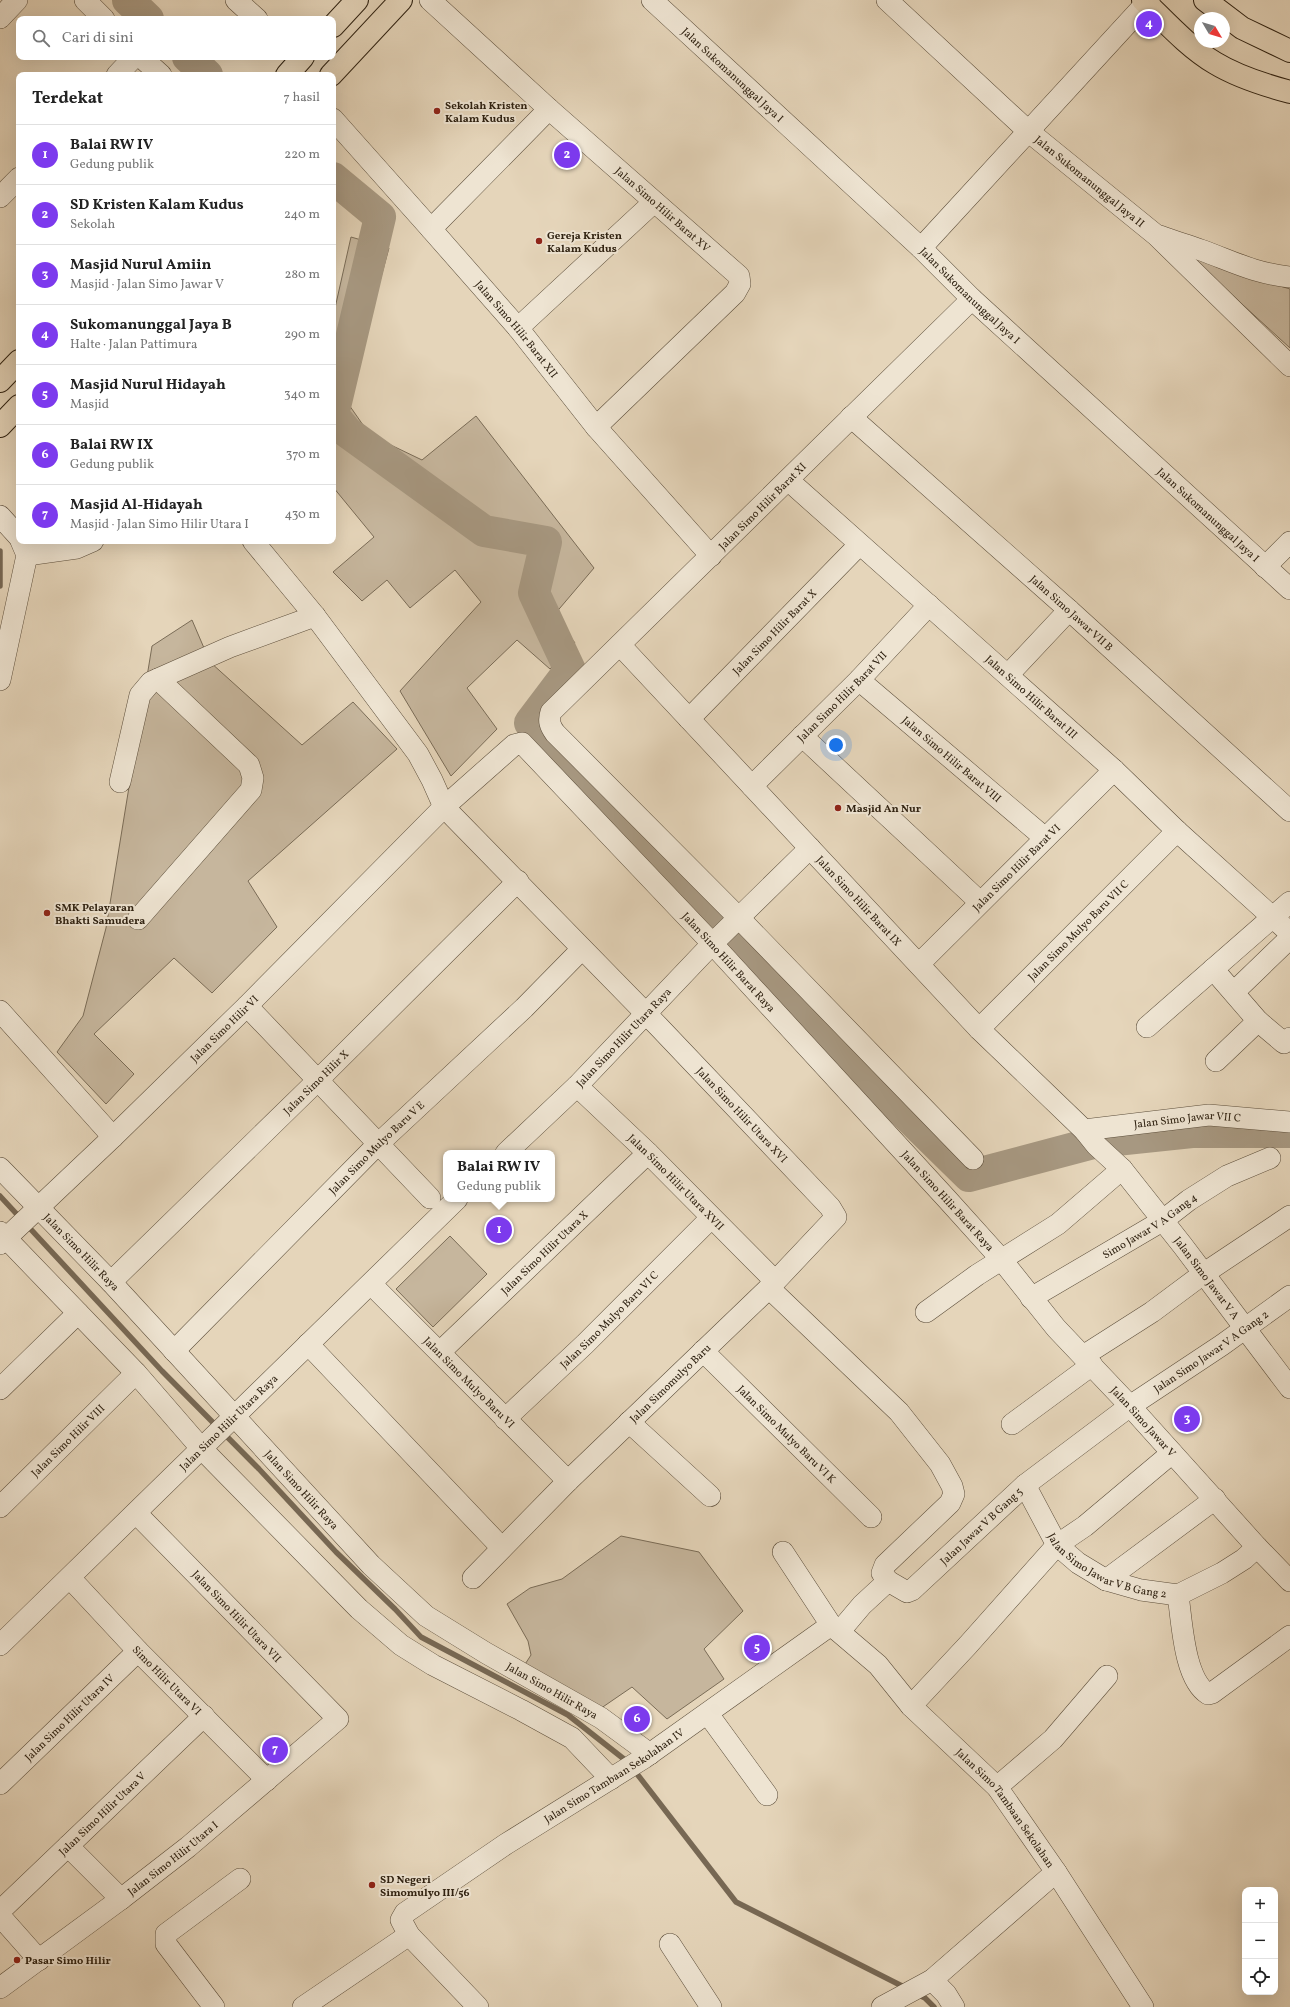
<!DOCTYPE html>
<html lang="id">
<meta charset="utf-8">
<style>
:root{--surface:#fff;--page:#f6f6f6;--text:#222;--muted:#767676;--line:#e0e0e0;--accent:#7c3aed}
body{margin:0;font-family:Vollkorn,serif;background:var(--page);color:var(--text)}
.controls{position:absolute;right:12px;bottom:12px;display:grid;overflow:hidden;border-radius:8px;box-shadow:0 4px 16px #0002}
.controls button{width:36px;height:36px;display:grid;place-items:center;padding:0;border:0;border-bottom:1px solid var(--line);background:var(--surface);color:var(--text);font:20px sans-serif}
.compass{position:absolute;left:1194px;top:12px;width:36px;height:36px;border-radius:50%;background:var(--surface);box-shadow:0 4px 16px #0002;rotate:128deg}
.you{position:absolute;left:836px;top:745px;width:14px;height:14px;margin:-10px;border:3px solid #fff;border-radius:50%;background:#1a73e8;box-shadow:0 0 0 6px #1a73e833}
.badge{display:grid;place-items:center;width:26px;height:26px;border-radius:50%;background:var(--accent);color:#fff;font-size:13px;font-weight:700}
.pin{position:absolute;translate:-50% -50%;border:2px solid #fff;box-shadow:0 1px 4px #0006}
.popup{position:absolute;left:443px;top:1150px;width:112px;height:52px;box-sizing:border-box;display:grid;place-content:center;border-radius:8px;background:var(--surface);filter:drop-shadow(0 1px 3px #0005);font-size:13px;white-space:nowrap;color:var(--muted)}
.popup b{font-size:15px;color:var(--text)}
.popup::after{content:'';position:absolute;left:50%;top:100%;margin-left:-8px;border:8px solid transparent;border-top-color:var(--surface)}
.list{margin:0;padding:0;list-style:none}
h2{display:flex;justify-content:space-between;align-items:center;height:52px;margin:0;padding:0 16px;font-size:17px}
h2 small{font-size:13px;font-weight:400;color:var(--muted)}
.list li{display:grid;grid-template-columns:26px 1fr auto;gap:12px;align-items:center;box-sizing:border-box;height:60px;padding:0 16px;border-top:1px solid var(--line)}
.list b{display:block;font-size:15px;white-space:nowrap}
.list p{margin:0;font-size:13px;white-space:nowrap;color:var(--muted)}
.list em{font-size:13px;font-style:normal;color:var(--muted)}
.icon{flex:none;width:22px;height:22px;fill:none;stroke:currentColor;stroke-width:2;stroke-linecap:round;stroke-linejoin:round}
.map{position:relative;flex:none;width:1290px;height:2007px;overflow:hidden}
.search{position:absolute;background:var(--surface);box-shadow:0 4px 16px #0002;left:16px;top:16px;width:320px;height:44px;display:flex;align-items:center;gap:10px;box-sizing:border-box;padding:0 14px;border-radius:8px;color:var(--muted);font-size:15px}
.panel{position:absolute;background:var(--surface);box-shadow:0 4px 16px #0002;left:16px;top:72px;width:320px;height:472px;border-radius:8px}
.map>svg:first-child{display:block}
.green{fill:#c6b69d;stroke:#7a6c57}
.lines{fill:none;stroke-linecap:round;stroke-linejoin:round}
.stream{stroke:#776854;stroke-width:5.5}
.river{stroke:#a79881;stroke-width:32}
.minor-casing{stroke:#5c4e3b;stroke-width:22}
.major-casing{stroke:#2e2111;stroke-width:24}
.minor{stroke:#eee4d2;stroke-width:21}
.major{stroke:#e5d5ba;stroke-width:22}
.poi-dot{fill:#8f2418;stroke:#eee4d2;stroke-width:1.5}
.labels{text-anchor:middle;stroke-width:4;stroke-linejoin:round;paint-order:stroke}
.street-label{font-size:11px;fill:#2e2111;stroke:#eee4d2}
.poi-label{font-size:11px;font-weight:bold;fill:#2e2111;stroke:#eee4d2;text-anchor:start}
</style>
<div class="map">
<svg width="1290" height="2007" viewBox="0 0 1290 2007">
<rect width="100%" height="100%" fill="#e5d5ba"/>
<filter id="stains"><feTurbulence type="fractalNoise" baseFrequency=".005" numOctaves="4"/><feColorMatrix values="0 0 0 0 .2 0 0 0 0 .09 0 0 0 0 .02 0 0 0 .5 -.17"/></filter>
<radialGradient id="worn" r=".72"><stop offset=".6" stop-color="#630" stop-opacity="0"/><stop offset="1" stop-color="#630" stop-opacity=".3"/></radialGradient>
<path class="green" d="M351,237L389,248L347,402L370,435L422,460L476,416L594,568L554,615L575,643L550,669L517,640L467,688L497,729L451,776L400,691L481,602L455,570L410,608L387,580L362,601L333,572L374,537L333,487V317Z
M1190,252L1217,267L1290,289V348L1232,295L1188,259Z
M192,620L210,662L302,745L353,702L397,749L248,881L277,927L212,993L174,958L94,1034L134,1074L106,1104L57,1052L83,1016L106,928L152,646Z
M450,1236L487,1274L433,1327L396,1289Z
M621,1536L699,1552L743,1611L704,1649L724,1679L667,1719L632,1687L594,1713L520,1672L531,1655L528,1641L507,1604L530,1588L562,1579Z"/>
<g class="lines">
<path class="stream" d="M0,551V586
M0,1196L162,1371L259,1469L336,1552L395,1609L421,1637L568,1715L629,1763
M634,1770L736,1902L906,1988
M917,1994L925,1998L934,2007"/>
<path class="river" d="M128,0L148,19
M188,57L207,75
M333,178L380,217L333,415L347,432L484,531L546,542L534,593L570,670L530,723L573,761L782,993L969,1176L1097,1142L1192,1132H1290"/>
<g class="minor-casing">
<g id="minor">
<path d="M85,0L104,19"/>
<path d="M236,0L257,19"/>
<path id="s1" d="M430,0L549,109L739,276L740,284L735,293L596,427"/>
<path id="s2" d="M652,0L921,248L972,299L1290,589"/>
<path id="s3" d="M887,0L1028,131L1156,235L1290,366"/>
<path d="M0,18L17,0"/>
<path d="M141,57L161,75"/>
<path d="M117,75L134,57"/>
<path id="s4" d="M549,109L431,229L518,328L596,427L711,556"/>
<path d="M333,119L431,229"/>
<path d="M0,197L19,178"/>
<path d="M1160,236C1173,241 1187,245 1201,250C1234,262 1254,273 1290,277"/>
<path d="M921,248L1149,0"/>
<path d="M972,299L551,712C548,721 550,726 555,733L739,918L973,1159"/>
<path d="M518,328L654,202"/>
<path id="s5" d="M851,417L1069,610L1290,811"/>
<path id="s6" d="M788,480L1114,770L1177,831L1290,933"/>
<path d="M0,516L19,537"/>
<path id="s7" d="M253,541L315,616L418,754L432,780L444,807L659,1027L830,1207L836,1217L769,1288L568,1481L473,1578"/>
<path d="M27,555L77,548L93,541"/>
<path d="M1265,567L1290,542"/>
<path id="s8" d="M620,645L979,1029L1084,1130L1096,1145L1122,1169L1183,1246L1290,1388"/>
<path d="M1008,675L1069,610"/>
<path d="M0,680L27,555L21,541"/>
<path id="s9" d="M859,680L1045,838"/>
<path id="s10" d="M689,719L859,545"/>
<path d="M802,736L980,902"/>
<path d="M120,782L140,695L151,682L230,647L315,616"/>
<path id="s11" d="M752,786L859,680L929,605"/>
<path d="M138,919L251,790L253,778L249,765L158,679"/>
<path id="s12" d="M919,964L1114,770"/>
<path d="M1213,969L1258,1021L1284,1043L1290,1038"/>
<path d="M1234,992L1290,938"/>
<path d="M247,1006L430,1198"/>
<path d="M0,1011L113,1137"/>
<path d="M1147,1027L1290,902"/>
<path id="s13" d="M979,1029L1177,831"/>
<path d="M1216,1061L1258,1021"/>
<path id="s14" d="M577,1086L648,1153L774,1280"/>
<path id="s15" d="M1084,1130L1209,1115L1290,1122"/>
<path id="s16" d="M506,1153L577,1086L712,944L810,848"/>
<path id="s17" d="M0,1168L111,1282L371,1565L426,1616L486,1653L601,1718L650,1754"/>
<path d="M0,1232L136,1373L201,1448L359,1609L401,1645L433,1665L521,1710L572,1738L611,1779"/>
<path id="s18" d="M0,1244L113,1137L247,1006L444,807L514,745L522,743L708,939L946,1198L1001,1259L1056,1328L1130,1406L1257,1547L1290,1581"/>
<path id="s19" d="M111,1282L317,1081L518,881"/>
<path id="s20" d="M371,1284L568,1481"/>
<path d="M769,1288L899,1412L940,1464L952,1486L954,1494L950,1503L885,1565L882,1573L888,1581"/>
<path id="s21" d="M1031,1298L1162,1221L1189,1200L1227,1176L1270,1158"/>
<path d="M926,1312L977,1275L1058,1224L1122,1169"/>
<path d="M308,1344L502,1548"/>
<path id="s22" d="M174,1351L377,1145L524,1008L582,949"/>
<path id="s23" d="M703,1351L871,1517"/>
<path id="s24" d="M440,1352L648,1153"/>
<path d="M1083,1356L1152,1312L1203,1274L1290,1216"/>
<path d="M0,1389L78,1313"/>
<path id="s25" d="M505,1419L585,1344L711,1218"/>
<path d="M629,1422L710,1496"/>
<path d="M1012,1424L1092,1365"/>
<path id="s26" d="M1025,1485L1057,1545L1078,1563L1106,1580L1141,1590L1178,1595L1222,1573L1244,1559L1257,1547"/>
<path id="s27" d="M0,1507L136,1373"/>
<path d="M783,1552L831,1625"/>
<path id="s28" d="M70,1578L138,1651L267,1780"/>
<path d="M1106,1580L1215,1499"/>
<path d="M1178,1595C1182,1622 1184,1679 1208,1694L1212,1693L1290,1636"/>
<path id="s29" d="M840,1631L862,1605L888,1581L907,1592L912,1590L1025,1485L1130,1406L1222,1345L1290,1296"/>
<path id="s30" d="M0,1645L457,1199"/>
<path d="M911,1706L968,1645L1057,1545L1085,1526L1172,1453"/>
<path d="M708,1714L767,1795"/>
<path id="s31" d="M0,1784L138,1651"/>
<path d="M997,1787L1053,1739L1107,1676"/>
<path d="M68,1846L121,1899"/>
<path id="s32" d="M0,1911L204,1716"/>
<path d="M0,1916L39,1960"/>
<path d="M670,1944L711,2007"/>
<path d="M932,1980L946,1994L954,2007"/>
<path id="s33" d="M0,1988L121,1899L188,1847L338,1719L136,1513"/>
<path d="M214,2007L166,1944V1934L240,1879"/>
<path d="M303,2007L409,1935"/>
<path id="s34" d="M478,2007L409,1935L401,1920L405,1913L506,1844L644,1758L831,1625L878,1665L911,1706L997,1787L1056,1872L1143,2007"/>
<path d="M882,2007L932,1980L1056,1872"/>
</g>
</g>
<g class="major-casing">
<path id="major" d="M1143,0C1165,21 1188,47 1215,63C1238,77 1264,85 1290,92
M1205,0L1242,28L1290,51
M333,26L357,0
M287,75L303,57
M331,75L401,0
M0,381L19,361
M0,426L19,406"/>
</g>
<use href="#minor" class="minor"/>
<use href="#major" class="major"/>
</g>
<g class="poi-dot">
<circle cx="437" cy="111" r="4"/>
<circle cx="539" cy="241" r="4"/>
<circle cx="838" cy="808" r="4"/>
<circle cx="47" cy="913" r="4"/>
<circle cx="372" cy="1885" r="4"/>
<circle cx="17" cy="1960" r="4"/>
</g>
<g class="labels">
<g class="street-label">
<text dy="4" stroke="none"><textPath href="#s2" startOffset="110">Jalan Sukomanunggal Jaya I</textPath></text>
<text dy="4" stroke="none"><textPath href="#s3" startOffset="272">Jalan Sukomanunggal Jaya II</textPath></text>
<text dy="4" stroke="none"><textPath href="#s1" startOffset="313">Jalan Simo Hilir Barat XV</textPath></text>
<text dy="4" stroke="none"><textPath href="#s2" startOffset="434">Jalan Sukomanunggal Jaya I</textPath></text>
<text dy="4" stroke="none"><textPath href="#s4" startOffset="300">Jalan Simo Hilir Barat XII</textPath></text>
<text transform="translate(762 506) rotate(-45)" y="4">Jalan Simo Hilir Barat XI</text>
<text dy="4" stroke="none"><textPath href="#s2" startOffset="758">Jalan Sukomanunggal Jaya I</textPath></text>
<text dy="4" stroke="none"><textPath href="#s5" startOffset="295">Jalan Simo Jawar VII B</textPath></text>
<text dy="4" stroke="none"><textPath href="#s10" startOffset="122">Jalan Simo Hilir Barat X</textPath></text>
<text dy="4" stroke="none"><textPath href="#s11" startOffset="127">Jalan Simo Hilir Barat VII</textPath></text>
<text dy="4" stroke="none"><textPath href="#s6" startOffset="326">Jalan Simo Hilir Barat III</textPath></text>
<text dy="4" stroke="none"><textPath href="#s9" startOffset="122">Jalan Simo Hilir Barat VIII</textPath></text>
<text dy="4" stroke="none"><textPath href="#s12" startOffset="137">Jalan Simo Hilir Barat VI</textPath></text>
<text dy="4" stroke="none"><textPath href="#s8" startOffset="350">Jalan Simo Hilir Barat IX</textPath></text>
<text dy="4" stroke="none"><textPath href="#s13" startOffset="140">Jalan Simo Mulyo Baru VII C</textPath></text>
<text dy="4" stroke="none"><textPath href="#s18" startOffset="1026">Jalan Simo Hilir Barat Raya</textPath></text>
<text dy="4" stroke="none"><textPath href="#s18" startOffset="311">Jalan Simo Hilir VI</textPath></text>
<text dy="4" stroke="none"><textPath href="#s16" startOffset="165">Jalan Simo Hilir Utara Raya</textPath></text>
<text dy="4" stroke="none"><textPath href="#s19" startOffset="286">Jalan Simo Hilir X</textPath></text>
<text dy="4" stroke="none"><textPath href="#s7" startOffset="757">Jalan Simo Hilir Utara XVI</textPath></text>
<text dy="4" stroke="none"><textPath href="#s15" startOffset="104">Jalan Simo Jawar VII C</textPath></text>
<text dy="4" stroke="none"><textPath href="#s22" startOffset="287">Jalan Simo Mulyo Baru V E</textPath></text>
<text dy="4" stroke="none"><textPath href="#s14" startOffset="138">Jalan Simo Hilir Utara XVII</textPath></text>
<text dy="4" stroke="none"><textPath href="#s18" startOffset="1350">Jalan Simo Hilir Barat Raya</textPath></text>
<text dy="4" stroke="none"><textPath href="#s21" startOffset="139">Simo Jawar V A Gang 4</textPath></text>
<text dy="4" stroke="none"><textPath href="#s17" startOffset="117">Jalan Simo Hilir Raya</textPath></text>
<text dy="4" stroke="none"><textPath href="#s24" startOffset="144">Jalan Simo Hilir Utara X</textPath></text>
<text dy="4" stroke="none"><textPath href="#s8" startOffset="864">Jalan Simo Jawar V A</textPath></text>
<text dy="4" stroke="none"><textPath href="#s25" startOffset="144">Jalan Simo Mulyo Baru VI C</textPath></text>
<text dy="4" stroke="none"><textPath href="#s29" startOffset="480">Jalan Simo Jawar V A Gang 2</textPath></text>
<text dy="4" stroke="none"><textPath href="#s20" startOffset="139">Jalan Simo Mulyo Baru VI</textPath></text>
<text transform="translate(670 1383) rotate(-44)" y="4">Jalan Simomulyo Baru</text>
<text dy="4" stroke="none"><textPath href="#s30" startOffset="319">Jalan Simo Hilir Utara Raya</textPath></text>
<text dy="4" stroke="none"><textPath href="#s18" startOffset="1645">Jalan Simo Jawar V</textPath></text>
<text dy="4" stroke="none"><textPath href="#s23" startOffset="118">Jalan Simo Mulyo Baru VI K</textPath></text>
<text dy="4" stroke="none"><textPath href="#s27" startOffset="95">Jalan Simo Hilir VIII</textPath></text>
<text dy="4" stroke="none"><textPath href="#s17" startOffset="441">Jalan Simo Hilir Raya</textPath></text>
<text dy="4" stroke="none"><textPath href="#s29" startOffset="191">Jalan Jawar V B Gang 5</textPath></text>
<text dy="4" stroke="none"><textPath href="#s26" startOffset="123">Jalan Simo Jawar V B Gang 2</textPath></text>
<text transform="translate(237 1616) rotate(46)" y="4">Jalan Simo Hilir Utara VII</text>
<text dy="4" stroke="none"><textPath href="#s28" startOffset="141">Simo Hilir Utara VI</textPath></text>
<text dy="4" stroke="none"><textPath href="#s17" startOffset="765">Jalan Simo Hilir Raya</textPath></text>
<text dy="4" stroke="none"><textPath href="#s31" startOffset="96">Jalan Simo Hilir Utara IV</textPath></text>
<text dy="4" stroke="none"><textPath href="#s34" startOffset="375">Jalan Simo Tambaan Sekolahan IV</textPath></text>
<text dy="4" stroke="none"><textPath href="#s34" startOffset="893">Jalan Simo Tambaan Sekolahan</textPath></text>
<text dy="4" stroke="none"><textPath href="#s32" startOffset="141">Jalan Simo Hilir Utara V</textPath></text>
<text dy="4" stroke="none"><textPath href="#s33" startOffset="216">Jalan Simo Hilir Utara I</textPath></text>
</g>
<g class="poi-label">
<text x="445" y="109">Sekolah Kristen<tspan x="445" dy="13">Kalam Kudus</tspan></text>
<text x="547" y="239">Gereja Kristen<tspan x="547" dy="13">Kalam Kudus</tspan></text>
<text x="846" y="812">Masjid An Nur</text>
<text x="55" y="911">SMK Pelayaran<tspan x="55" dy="13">Bhakti Samudera</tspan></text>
<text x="380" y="1883">SD Negeri<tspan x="380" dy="13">Simomulyo III/56</tspan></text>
<text x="25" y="1964">Pasar Simo Hilir</text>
</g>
</g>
<rect width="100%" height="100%" filter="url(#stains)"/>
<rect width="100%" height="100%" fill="url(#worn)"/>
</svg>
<div class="controls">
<button>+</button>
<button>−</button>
<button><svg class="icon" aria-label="locate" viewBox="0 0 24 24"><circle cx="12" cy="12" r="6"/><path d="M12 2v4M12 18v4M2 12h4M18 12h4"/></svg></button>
</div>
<svg class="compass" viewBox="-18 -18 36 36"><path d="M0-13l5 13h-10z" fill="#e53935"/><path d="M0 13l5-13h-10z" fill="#767676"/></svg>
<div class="you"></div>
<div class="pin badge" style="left:499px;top:1230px">1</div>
<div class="popup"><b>Balai RW IV</b>Gedung publik</div>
<div class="pin badge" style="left:567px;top:155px">2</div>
<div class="pin badge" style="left:1187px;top:1419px">3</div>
<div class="pin badge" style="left:1149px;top:24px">4</div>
<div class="pin badge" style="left:757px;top:1648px">5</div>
<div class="pin badge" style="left:637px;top:1719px">6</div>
<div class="pin badge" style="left:275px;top:1750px">7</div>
<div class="search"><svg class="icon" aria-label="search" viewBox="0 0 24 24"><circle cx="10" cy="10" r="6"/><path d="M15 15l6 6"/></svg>Cari di sini</div>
<section class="panel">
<h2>Terdekat<small>7 hasil</small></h2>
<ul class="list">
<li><span class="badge">1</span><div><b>Balai RW IV</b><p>Gedung publik</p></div><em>220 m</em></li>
<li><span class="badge">2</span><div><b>SD Kristen Kalam Kudus</b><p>Sekolah</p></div><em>240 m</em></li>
<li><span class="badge">3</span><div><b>Masjid Nurul Amiin</b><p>Masjid · Jalan Simo Jawar V</p></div><em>280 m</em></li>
<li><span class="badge">4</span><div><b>Sukomanunggal Jaya B</b><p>Halte · Jalan Pattimura</p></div><em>290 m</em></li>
<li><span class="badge">5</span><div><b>Masjid Nurul Hidayah</b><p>Masjid</p></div><em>340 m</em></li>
<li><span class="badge">6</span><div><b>Balai RW IX</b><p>Gedung publik</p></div><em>370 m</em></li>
<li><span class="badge">7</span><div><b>Masjid Al-Hidayah</b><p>Masjid · Jalan Simo Hilir Utara I</p></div><em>430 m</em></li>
</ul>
</section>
</div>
